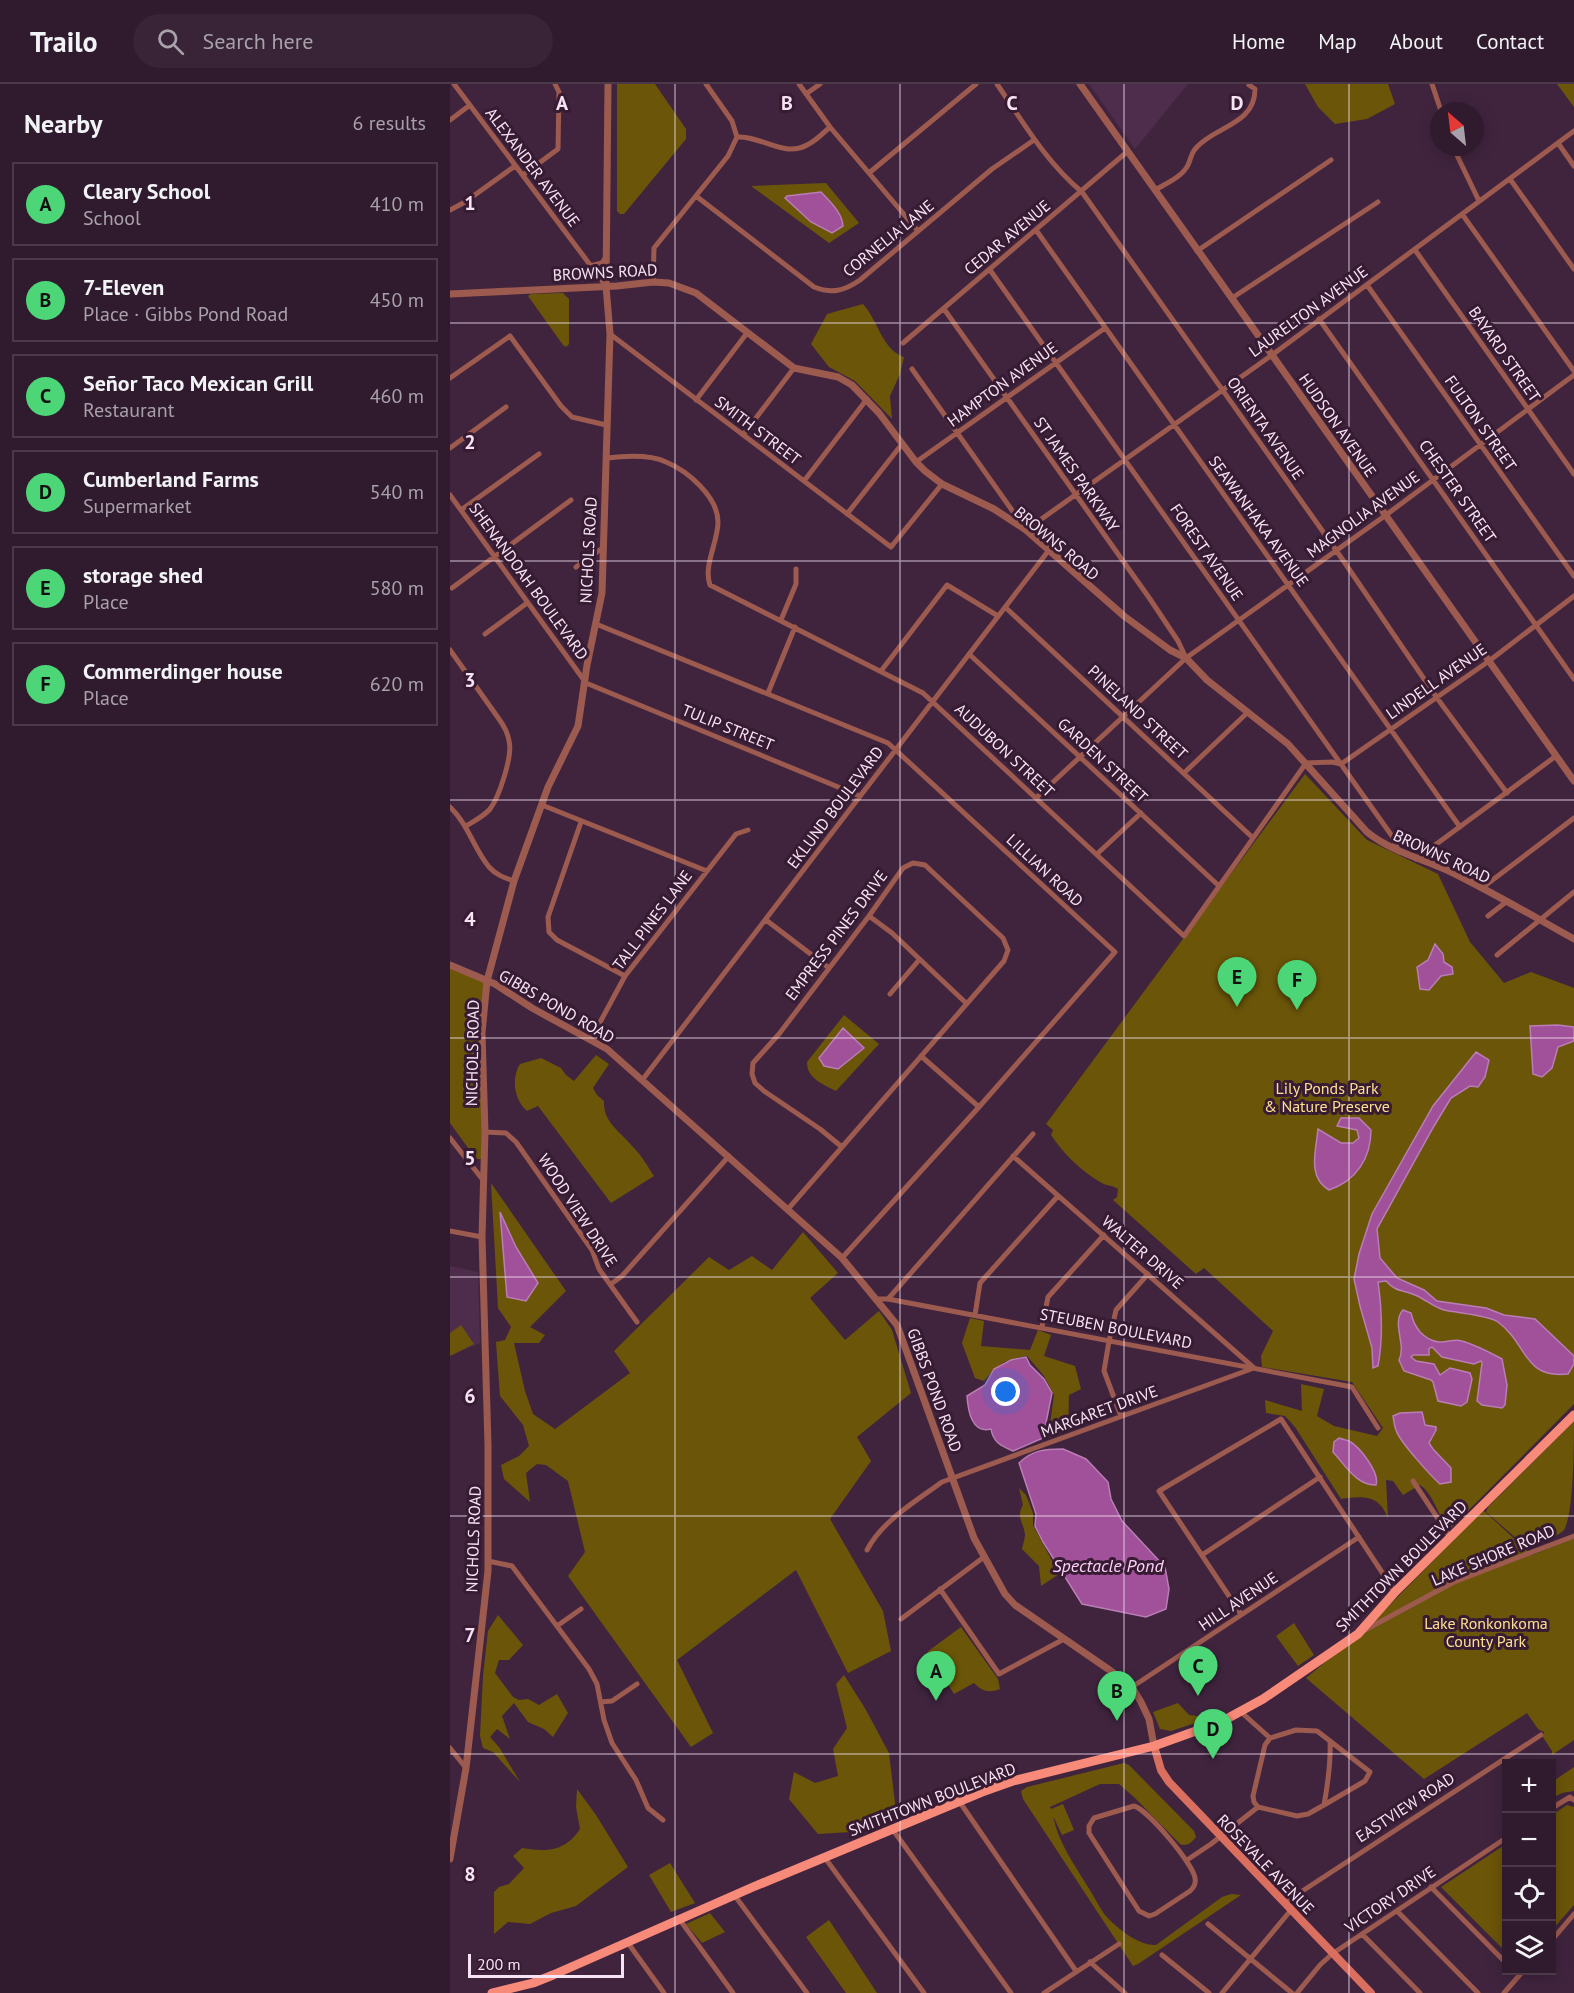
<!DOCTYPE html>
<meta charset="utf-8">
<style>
:root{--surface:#301b2e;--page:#382436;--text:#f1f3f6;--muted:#a8a1aa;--line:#4b394a;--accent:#4cd677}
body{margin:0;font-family:"PT Sans",sans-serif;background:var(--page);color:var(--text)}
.controls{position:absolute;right:18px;bottom:18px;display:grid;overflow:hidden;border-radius:0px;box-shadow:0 3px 15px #0003}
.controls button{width:54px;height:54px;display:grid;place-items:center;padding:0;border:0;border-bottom:2px solid var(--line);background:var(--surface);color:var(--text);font:30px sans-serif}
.compass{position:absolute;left:980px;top:18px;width:54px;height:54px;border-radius:50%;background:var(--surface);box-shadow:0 3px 15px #0003;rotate:332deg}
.scale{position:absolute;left:18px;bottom:15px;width:156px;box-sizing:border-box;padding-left:6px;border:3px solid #f6e3f3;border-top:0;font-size:16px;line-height:21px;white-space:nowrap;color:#f6e3f3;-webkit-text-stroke:4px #361b33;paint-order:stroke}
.you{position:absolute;left:556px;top:1308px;width:21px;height:21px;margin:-15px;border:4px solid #fff;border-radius:50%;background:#1a73e8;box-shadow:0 0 0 9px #1a73e833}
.badge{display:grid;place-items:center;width:39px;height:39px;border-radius:50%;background:var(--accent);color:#111;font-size:20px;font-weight:700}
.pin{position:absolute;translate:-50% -50px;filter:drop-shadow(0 2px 3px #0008)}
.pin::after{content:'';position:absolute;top:32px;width:21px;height:18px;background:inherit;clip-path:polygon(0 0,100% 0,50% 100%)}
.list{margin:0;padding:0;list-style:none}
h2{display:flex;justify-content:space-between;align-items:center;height:78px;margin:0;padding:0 24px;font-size:26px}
h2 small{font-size:20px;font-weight:400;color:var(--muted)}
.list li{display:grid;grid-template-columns:39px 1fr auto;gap:18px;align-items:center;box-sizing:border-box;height:84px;margin:0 12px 12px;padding:0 12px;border:2px solid var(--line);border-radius:0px}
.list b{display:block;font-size:22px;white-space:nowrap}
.list p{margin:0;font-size:20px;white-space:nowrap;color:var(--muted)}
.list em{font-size:20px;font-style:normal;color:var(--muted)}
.icon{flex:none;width:33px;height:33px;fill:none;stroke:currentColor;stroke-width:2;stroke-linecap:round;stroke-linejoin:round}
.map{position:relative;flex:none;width:1124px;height:1909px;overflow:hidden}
header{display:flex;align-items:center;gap:36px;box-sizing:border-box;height:84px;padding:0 30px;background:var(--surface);border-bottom:2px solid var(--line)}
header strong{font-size:28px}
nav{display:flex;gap:33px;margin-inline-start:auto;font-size:21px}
.search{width:420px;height:54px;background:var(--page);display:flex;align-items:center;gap:15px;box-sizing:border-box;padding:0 21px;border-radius:33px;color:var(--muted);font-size:22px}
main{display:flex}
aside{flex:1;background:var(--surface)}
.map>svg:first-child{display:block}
.built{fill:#4e2c4b}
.green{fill:#6b5509;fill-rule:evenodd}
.water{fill:#a0519a;stroke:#ba7db5;stroke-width:1.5}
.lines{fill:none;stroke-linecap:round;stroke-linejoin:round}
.minor{stroke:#9d5a4f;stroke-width:5}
.tertiary{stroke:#9d5a4f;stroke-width:7}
.secondary{stroke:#da6f5f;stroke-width:8}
.primary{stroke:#f88a79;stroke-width:9}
.grid{fill:none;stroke:#f6e3f3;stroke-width:1.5;stroke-opacity:0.55}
.labels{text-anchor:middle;stroke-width:6;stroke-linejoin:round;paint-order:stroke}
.street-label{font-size:16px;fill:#f6e3f3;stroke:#361b33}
.park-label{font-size:16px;fill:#fde091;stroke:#361b33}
.water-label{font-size:18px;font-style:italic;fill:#fdd2f8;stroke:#361b33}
.grid-label{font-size:20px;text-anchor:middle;font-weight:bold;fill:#f6e3f3;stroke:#361b33;stroke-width:6;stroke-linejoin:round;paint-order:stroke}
</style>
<header>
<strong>Trailo</strong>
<div class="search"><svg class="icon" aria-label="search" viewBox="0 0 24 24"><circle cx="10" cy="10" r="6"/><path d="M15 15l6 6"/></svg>Search here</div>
<nav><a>Home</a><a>Map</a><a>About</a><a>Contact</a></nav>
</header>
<main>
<aside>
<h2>Nearby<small>6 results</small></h2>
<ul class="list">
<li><span class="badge">A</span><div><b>Cleary School</b><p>School</p></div><em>410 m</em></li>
<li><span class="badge">B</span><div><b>7-Eleven</b><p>Place · Gibbs Pond Road</p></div><em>450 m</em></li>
<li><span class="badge">C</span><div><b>Señor Taco Mexican Grill</b><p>Restaurant</p></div><em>460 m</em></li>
<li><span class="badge">D</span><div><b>Cumberland Farms</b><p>Supermarket</p></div><em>540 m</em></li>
<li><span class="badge">E</span><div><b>storage shed</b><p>Place</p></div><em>580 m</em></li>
<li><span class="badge">F</span><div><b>Commerdinger house</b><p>Place</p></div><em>620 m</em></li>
</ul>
</aside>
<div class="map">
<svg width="1124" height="1909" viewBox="0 0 1124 1909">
<rect width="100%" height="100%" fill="#40243e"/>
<path class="built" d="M639,0H738L685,65Z
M0,1182L28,1188L30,1259L0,1272Z"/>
<path class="green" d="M167,0H205L236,45V55L174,130H170L167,127Z
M855,0H938L945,20L917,35L885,40L868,23Z
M1107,0H1124V23Z
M376,99L409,139L379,159L301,102ZM371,109L388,128L382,149L361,138L336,114L337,112Z
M113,209L119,215V260L116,263L113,261L78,212L81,210Z
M413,220C428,236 432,266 454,273L450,290L440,312L442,335L405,297L379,283L361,260L377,230Z
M855,690L917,756L988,790L1020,858L1054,899L1081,888L1124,904V1320L1001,1444C998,1438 995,1439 992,1434C985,1423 981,1408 970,1401L953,1411L943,1397L936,1396L938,1435C930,1410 912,1412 891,1415L845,1343L835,1332L816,1329L815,1316L852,1327L851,1300L874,1305L867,1332L884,1342L927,1352L933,1344L902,1298L812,1283L811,1272L823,1247L754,1184L746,1190L663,1116L667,1113L668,1105C662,1101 656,1102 650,1098C631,1087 613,1069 601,1051L603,1046L596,1040Z
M0,881L37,897L32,949L34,1075H26L0,1039Z
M394,931L429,960L386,1007C373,1000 357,995 357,978Z
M146,971L159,980L143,1004L147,1011L154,1017C153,1039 171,1048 184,1064C192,1072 198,1083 204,1092L161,1119L88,1022L77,1027C64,1016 61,994 70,980L91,974L111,984L116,991L124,997Z
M41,1099L116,1207L80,1243L95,1251L89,1259H64L75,1307L83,1330L105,1345L180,1289L164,1267L259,1173L279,1186L302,1172L322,1186L353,1148L388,1189L360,1214L395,1256L429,1227L442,1246L461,1309L407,1353L421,1377L380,1435L433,1527L441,1567L398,1589L346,1486L227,1576L263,1649L241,1663L118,1492L135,1468L118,1397L96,1381L87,1380L76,1389L80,1418L54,1395L51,1381L69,1372L79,1362L73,1341L50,1312L46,1258L55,1256L61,1243L48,1224ZM51,1130L66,1163L57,1212Z
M520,1234L534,1237L531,1262L580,1266L588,1246L601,1251L594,1272L625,1282L631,1305L619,1311L618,1345L595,1353L600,1340L604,1311L594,1292L577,1272C554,1276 549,1279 534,1297L525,1294L512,1259Z
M11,1241L24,1260L0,1272V1249Z
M1124,1337C1124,1357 1124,1436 1113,1447C1104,1455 1085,1460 1074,1461L1036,1428L1038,1423Z
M569,1404L576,1411L583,1429V1441L609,1490L591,1502L589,1482L572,1465C573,1461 575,1454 575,1450C573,1438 566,1433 573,1421Z
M1033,1426L1082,1471L1124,1454V1656L1102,1671V1667L1093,1653L1094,1648L1088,1645L1077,1629L974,1695L856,1594L922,1539Z
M48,1531L73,1561L59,1576H49L45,1589L63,1613L69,1616L78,1615L89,1621L107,1610L118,1629L103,1653L94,1645L78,1638L64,1619L52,1632L60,1655L47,1645L40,1653L49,1663L70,1698L43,1668L33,1664L30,1652L33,1592L38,1547Z
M844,1539L864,1571L848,1582L826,1552Z
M511,1543L548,1595L550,1605C539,1609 533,1608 524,1599L504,1610L477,1568Z
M394,1591L416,1626L439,1669L446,1727L401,1748L368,1750L339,1715L344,1688L365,1699L388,1692L383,1665L397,1644L386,1600Z
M728,1619L739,1631L757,1633L758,1635L721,1647L710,1645L703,1628Z
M674,1679L679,1681L744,1747L746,1753C742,1758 737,1763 730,1760L685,1714L669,1700H650L600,1723L601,1725L613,1720L624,1746L612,1751L603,1732C608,1758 624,1780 638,1803C644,1812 649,1823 655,1831C667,1844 688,1862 706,1861L772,1813L781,1810L791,1811L688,1880L683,1882L573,1715L571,1707L577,1703Z
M1124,1683V1707L1112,1709L1102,1714V1698Z
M127,1705L146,1731L178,1783L126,1822L101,1829L80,1840L58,1838L44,1850V1808L49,1803L59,1800L74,1784L63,1772L72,1764C96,1768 115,1768 130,1745L126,1723Z
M1117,1721L1124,1723V1821L1102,1846V1731Z
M1056,1760V1868L991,1803Z
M220,1779L245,1819L221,1828L199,1791Z
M260,1829L275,1848L252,1859L236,1840Z
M379,1836L427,1909H396L356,1853Z"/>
<path class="water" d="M371,108C380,118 392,128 393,142L382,149L361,138L335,114L337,112Z
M985,860L993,870L994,878L1002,883L1003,890L991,892L979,906L970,905L967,883L978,876Z
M1108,941L1124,943V957L1108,963L1102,984L1092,993L1083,990L1080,942Z
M393,944L414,964L388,985L374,982L369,974Z
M1026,968L1039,976L1035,993L1028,1003L1020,1002L1001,1014L984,1042L927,1145L930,1174L947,1194L974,1206L987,1217L1036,1224L1054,1231L1085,1235L1124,1272V1280L1118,1290C1073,1295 1078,1260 1048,1238C1039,1231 1007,1229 994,1226C983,1223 975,1215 965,1211C952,1205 947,1209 936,1197L928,1198C932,1226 933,1255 928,1282L923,1284L922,1264L910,1222L904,1195L909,1170L922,1130L983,1022Z
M891,1034H909L921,1046C921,1074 906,1097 879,1106C857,1093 866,1067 868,1045L891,1059H903L909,1054L907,1046L887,1042Z
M50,1128L66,1163L88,1199L76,1217L57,1213Z
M953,1226L961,1229C964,1243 973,1256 989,1258C997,1259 1004,1254 1012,1257C1026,1261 1039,1268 1052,1275L1057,1301L1055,1321L1052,1324L1032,1321L1027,1317L1032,1279L1031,1277L1024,1280L992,1273L982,1263L979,1265V1271H963L961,1273L966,1277L984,1280L990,1291L1000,1284L1020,1289L1022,1295L1017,1318L1011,1322L988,1317L983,1298L981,1296L954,1287L949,1276C957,1261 941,1239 953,1226Z
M576,1273L580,1281L594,1295L602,1309L593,1354L563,1367C551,1362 543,1358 541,1345C522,1350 518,1327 517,1312L535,1301L544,1285L561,1276Z
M972,1328L975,1341L986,1343V1346L979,1359L983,1365L1001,1384V1398L990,1400C981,1392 949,1357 946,1346C944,1342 944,1336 943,1332L950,1329Z
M889,1354C892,1355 896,1356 899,1357C910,1363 930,1389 926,1401C907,1402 895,1381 883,1368L884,1358Z
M613,1365L636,1375L658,1398L661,1415L672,1437L715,1483L719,1505L716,1525L696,1533L632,1520L593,1458L585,1442L586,1430L569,1379C582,1366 595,1365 613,1365Z"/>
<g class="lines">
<path class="minor" d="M4,0L156,202
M349,0L380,43L468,147
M547,0C573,38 596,78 632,108L886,466L987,614L1057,709
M982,0L991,27
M356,10L370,0
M0,36L20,21
M287,53C310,51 334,74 357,61C366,57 373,49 380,43
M1108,59L1124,82
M1003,63L1029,117
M419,89L526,0
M73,91L108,65L109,8L105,0
M1060,95L1124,185
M705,106C717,99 732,93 738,81C741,75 741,69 746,64C765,42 805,41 805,5L799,1
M246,112L364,203C382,210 394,207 410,196L542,85L584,56
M0,126L15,118L65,82
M1012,130L1124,287
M586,146L1010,743
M965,166L1124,390
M747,167L881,76
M140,182L152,179L156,173
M540,186L942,752L949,768
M203,198L204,164L278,72L287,53L282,37L256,0
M917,201L1124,492
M782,214L928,118
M494,225L700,515L728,557L736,574
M869,235L1124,595
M160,250L441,463L492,400
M453,259L678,67
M462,285L576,446L822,271L1124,47
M0,294L60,252L111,322L122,333L156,341
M246,316L297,249
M293,351L344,284
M0,364L56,323
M157,374C174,372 199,370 216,378C238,387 268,413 268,438C268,458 253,482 260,501L473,609L734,852L856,679L882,678L891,680L1039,577L1124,512
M466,378L655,244
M354,397L417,315
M0,411L136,599L410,712
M11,426L89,370
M397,430L452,360
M126,483L154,463
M2,504L121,416
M555,523L802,753
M331,536L346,500V485
M146,540L438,659L665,868L529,1023L392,1174
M35,550L77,519
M0,566L49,635C54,642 58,649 59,657C63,672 49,713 40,725C33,733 24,737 16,742
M519,570L769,802
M431,587L497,501L548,532
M318,609L345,543
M734,689L798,628
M586,714L736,574L936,431L1124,291
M92,721L257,787
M0,723C18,740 24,765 39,783C46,791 55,794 64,797
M131,738L98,833L99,848L107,856L175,892
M647,770L691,729
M966,775L1106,672
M1032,804L1124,734
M419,832L442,849L516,919
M1038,832L1056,818
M316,836L379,884
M1047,871L1124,808
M440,910L469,876
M141,955L175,892L286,750L298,746
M471,972L529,1023
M193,995L599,466
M35,1048L56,1049L66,1058L142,1166L149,1185L187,1238
M0,1054L33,1096
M338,1125L554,877L558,866L553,854L475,781L463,779L453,784L419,832L329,950L303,979L302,990L305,999L314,1007L370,1045L392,1063
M0,1147L32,1153
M161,1200L172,1192L279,1072
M425,1215H438L902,1303L928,1344
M438,1215L583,1050
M525,1231L530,1199L608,1112
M592,1243L598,1213L654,1151
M671,1332L654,1287L659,1257L666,1226L698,1190
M963,1397L1000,1453
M417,1466C432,1437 466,1417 492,1398L804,1284L563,1072
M752,1471L870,1393
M38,1477L62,1482L139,1585L147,1600L154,1636L162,1659L186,1696L198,1724L213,1736
M490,1505L549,1590L614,1555
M791,1530L709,1407L831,1335L945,1508
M451,1535L534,1473
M107,1542L131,1525
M915,1546L1004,1498L1124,1452
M682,1603L909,1453
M151,1618L162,1617L187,1600
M791,1628L820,1654
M0,1664L16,1684
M509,1717L626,1887
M874,1721L915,1697L920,1688L880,1657
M684,1722C698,1726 743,1780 745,1794C746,1800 744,1803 740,1807L705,1830L699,1832L689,1827L639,1749V1742L644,1734Z
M808,1723L847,1732L858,1730L874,1721C878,1699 881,1678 880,1657L867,1647L846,1646L820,1654
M808,1723L804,1718L803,1712L815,1661L820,1654
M1102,1724L1120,1713L1124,1716
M443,1746L561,1909
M375,1774L474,1909
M737,1776L761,1760L808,1723
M981,1803L1056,1879
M285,1812L357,1909
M834,1819L1091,1651
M947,1827L1028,1909
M230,1836L283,1909
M758,1840L842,1909
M912,1850L970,1909
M1102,1856L1124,1830
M178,1859L214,1909
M712,1871L759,1909
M640,1878L675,1909
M594,1909L669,1860
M772,1909L841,1826
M847,1909L870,1881L882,1870L1056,1754
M1054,1909L1074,1886"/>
<path class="tertiary" d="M630,0L1124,697
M0,210L167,202L203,198L219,199L246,209L344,284L388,293L402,301L429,329L466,378L475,387L492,400L544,425L576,446L674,532L720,566L736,574L757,596L838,660L917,748C942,768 971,774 999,787C1042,808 1083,832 1124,855
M0,881L45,900L82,924L157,965L392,1174L447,1241L524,1454L555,1510L565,1521L661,1587L682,1603L691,1618L699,1635L704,1662
M0,1775L16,1684L38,1487V1361L32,1153L35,1048L32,949L37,897L64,797L98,703L128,642L137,581L152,509L160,250L156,202L158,0"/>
<path class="secondary" d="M704,1662L711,1686L719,1698L921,1909"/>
<path class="primary" d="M42,1909L83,1899L103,1891L303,1803L532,1708L563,1697L704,1662L771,1638L813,1615L908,1550L945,1508L1124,1331"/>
</g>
<path class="grid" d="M225,0V1909M450,0V1909M674,0V1909M899,0V1909M0,239H1124M0,477H1124M0,716H1124M0,954H1124M0,1193H1124M0,1432H1124M0,1670H1124"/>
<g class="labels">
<g class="street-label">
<text transform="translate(83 83) rotate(53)" y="6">ALEXANDER AVENUE</text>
<text transform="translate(557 153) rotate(-40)" y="6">CEDAR AVENUE</text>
<text transform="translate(438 154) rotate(-39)" y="6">CORNELIA LANE</text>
<text transform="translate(155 188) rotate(-3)" y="6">BROWNS ROAD</text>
<text transform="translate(858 227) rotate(-36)" y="6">LAURELTON AVENUE</text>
<text transform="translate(1055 270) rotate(55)" y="6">BAYARD STREET</text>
<text transform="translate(552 300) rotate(-36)" y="6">HAMPTON AVENUE</text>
<text transform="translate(1031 339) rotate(55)" y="6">FULTON STREET</text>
<text transform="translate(888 341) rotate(55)" y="6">HUDSON AVENUE</text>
<text transform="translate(816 344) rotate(55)" y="6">ORIENTA AVENUE</text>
<text transform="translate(308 346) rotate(37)" y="6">SMITH STREET</text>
<text transform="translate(627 390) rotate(55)" y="6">ST JAMES PARKWAY</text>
<text transform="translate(1008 407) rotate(55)" y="6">CHESTER STREET</text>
<text transform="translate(913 430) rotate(-36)" y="6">MAGNOLIA AVENUE</text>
<text transform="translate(809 437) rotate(54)" y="6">SEAWANHAKA AVENUE</text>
<text transform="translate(607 459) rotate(40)" y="6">BROWNS ROAD</text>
<text transform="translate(138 466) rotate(-87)" y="6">NICHOLS ROAD</text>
<text transform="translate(757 468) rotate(55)" y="6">FOREST AVENUE</text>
<text transform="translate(79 497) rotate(54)" y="6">SHENANDOAH BOULEVARD</text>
<text transform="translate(986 597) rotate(-35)" y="6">LINDELL AVENUE</text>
<text transform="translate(688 628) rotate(43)" y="6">PINELAND STREET</text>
<text transform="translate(278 643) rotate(22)" y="6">TULIP STREET</text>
<text transform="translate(555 666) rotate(43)" y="6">AUDUBON STREET</text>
<text transform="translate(653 676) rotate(43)" y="6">GARDEN STREET</text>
<text transform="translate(385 723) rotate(-53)" y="6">EKLUND BOULEVARD</text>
<text transform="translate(992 772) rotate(25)" y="6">BROWNS ROAD</text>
<text transform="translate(595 786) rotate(43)" y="6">LILLIAN ROAD</text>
<text transform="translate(202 836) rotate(-53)" y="6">TALL PINES LANE</text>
<text transform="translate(386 851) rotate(-53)" y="6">EMPRESS PINES DRIVE</text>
<text transform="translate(107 922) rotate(30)" y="6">GIBBS POND ROAD</text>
<text transform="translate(22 969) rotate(-89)" y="6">NICHOLS ROAD</text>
<text transform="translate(128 1126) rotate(57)" y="6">WOOD VIEW DRIVE</text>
<text transform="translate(693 1168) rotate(41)" y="6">WALTER DRIVE</text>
<text transform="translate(666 1244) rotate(11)" y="6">STEUBEN BOULEVARD</text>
<text transform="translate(485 1306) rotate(70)" y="6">GIBBS POND ROAD</text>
<text transform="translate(649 1327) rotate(-20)" y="6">MARGARET DRIVE</text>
<text transform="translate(23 1455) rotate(-88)" y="6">NICHOLS ROAD</text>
<text transform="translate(1043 1471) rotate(-23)" y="6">LAKE SHORE ROAD</text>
<text transform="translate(951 1482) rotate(-45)" y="6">SMITHTOWN BOULEVARD</text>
<text transform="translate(788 1517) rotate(-34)" y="6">HILL AVENUE</text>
<text transform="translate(482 1715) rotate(-21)" y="6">SMITHTOWN BOULEVARD</text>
<text transform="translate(955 1723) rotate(-33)" y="6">EASTVIEW ROAD</text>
<text transform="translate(816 1780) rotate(46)" y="6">ROSEVALE AVENUE</text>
<text transform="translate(940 1815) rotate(-34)" y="6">VICTORY DRIVE</text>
</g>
<g class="park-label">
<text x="877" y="1010">Lily Ponds Park<tspan x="877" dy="18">&amp; Nature Preserve</tspan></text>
<text x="1036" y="1545">Lake Ronkonkoma<tspan x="1036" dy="18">County Park</tspan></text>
</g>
<g class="water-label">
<text x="658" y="1488">Spectacle Pond</text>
</g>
</g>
<g class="grid-label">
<text x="112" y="26">A</text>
<text x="337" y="26">B</text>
<text x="562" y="26">C</text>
<text x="787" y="26">D</text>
<text x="20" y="126">1</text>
<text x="20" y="365">2</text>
<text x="20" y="603">3</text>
<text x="20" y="842">4</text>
<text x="20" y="1081">5</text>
<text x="20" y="1319">6</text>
<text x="20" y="1558">7</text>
<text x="20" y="1797">8</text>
</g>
</svg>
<div class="controls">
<button>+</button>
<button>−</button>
<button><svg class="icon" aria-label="locate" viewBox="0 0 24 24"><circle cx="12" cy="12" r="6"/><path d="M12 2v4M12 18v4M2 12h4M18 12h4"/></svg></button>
<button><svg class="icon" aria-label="layers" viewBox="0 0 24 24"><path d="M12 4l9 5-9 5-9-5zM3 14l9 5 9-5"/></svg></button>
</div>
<svg class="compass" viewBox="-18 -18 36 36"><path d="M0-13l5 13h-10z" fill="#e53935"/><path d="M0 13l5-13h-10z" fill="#a8a1aa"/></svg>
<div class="scale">200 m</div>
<div class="you"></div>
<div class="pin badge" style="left:486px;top:1617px">A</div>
<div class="pin badge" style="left:667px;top:1637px">B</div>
<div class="pin badge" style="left:748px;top:1612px">C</div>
<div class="pin badge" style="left:763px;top:1675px">D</div>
<div class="pin badge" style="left:787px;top:923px">E</div>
<div class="pin badge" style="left:847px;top:926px">F</div>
</div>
</main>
